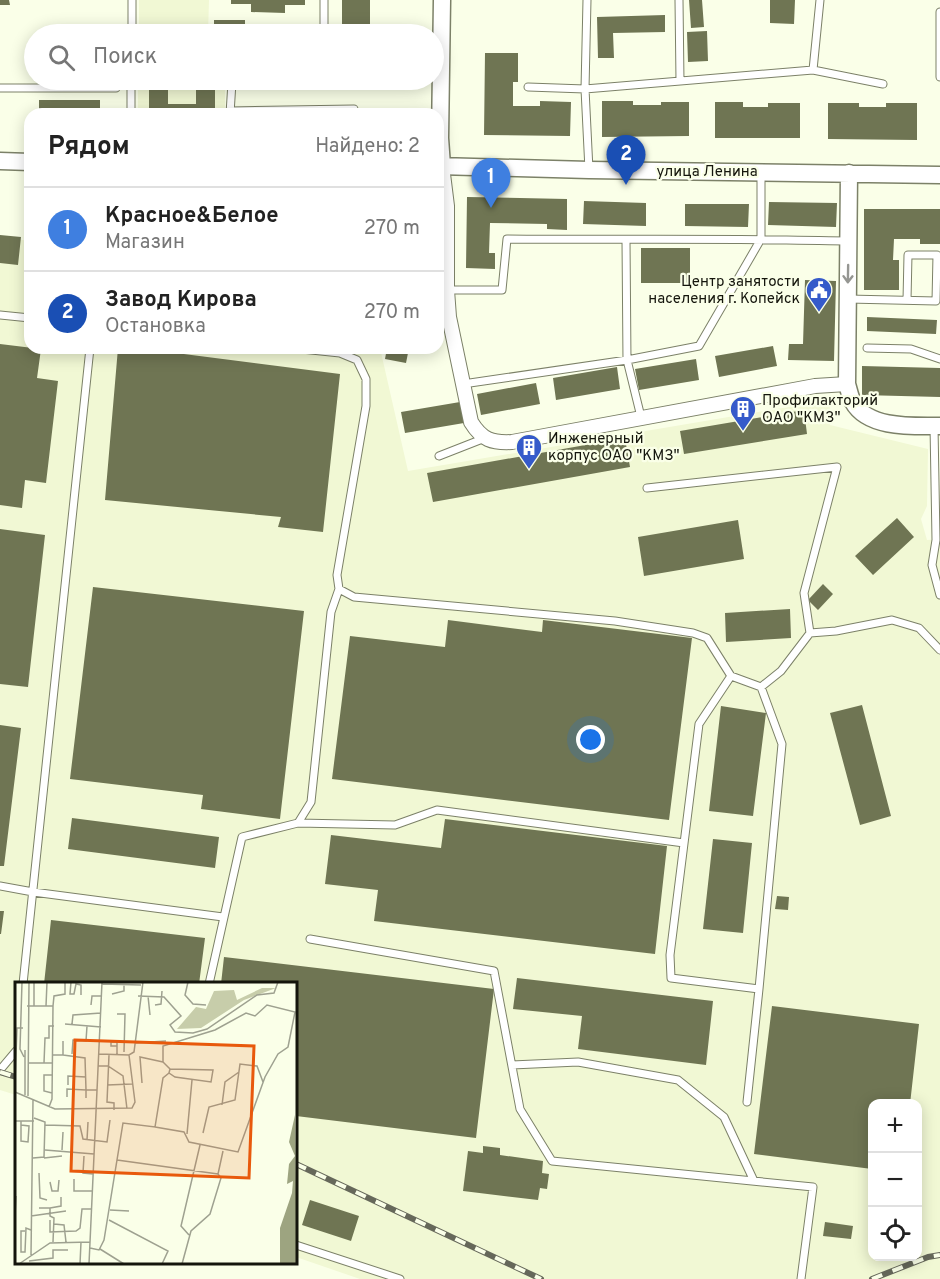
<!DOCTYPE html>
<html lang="ru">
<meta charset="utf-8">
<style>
:root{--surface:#fff;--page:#f6f6f6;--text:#222;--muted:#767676;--line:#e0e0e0;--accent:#355aca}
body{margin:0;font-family:Overpass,sans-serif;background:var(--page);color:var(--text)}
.controls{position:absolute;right:18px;bottom:18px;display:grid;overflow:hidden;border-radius:12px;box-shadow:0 3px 15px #0003}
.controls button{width:54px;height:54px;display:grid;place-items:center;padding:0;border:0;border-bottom:2px solid var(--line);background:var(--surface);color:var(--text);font:30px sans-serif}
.you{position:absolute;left:591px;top:740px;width:21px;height:21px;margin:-15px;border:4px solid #fff;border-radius:50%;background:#1a73e8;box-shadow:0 0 0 9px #1a73e833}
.badge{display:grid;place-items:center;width:39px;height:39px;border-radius:50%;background:var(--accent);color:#fff;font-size:20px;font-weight:700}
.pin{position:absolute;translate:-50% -50px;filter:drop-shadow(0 2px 3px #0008)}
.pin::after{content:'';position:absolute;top:32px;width:21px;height:18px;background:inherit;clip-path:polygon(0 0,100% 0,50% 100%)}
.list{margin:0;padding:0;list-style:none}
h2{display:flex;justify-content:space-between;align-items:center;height:78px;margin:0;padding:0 24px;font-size:26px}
h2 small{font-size:20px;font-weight:400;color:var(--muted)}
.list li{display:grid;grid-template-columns:39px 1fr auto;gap:18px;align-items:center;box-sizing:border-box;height:84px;padding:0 24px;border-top:2px solid var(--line)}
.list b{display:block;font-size:22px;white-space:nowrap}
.list p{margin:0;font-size:20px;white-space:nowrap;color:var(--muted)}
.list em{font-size:20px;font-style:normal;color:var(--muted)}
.icon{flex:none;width:33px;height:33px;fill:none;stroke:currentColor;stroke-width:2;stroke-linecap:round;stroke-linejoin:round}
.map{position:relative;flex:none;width:940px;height:1279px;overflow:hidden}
.search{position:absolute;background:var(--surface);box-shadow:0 3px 15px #0003;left:24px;top:24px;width:420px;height:66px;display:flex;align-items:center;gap:15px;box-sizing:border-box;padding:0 21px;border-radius:33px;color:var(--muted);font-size:22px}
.panel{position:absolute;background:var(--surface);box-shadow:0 3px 15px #0003;left:24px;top:108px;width:420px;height:246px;border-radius:18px}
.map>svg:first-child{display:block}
.built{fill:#f1f8d4;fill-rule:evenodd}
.building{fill:#6f7553}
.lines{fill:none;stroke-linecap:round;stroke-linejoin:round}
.service-casing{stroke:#7c8168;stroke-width:9}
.minor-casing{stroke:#7c8168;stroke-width:16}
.tertiary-casing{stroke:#7c8168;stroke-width:19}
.service{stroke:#fff;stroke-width:7}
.minor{stroke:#fff;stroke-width:14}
.tertiary{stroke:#fff;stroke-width:16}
.rail-casing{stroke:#66685a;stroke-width:6}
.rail{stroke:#faffe8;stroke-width:4;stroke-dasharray:11;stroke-linecap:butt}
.oneway{stroke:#959692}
.labels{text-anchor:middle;stroke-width:4.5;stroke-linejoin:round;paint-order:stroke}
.street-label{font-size:15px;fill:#14150c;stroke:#faffe8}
.poi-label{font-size:15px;fill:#14150c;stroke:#faffe8;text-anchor:start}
.inset-road{fill:none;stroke:#9ea190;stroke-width:1.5}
.view{fill:#e8590c;fill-opacity:0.15;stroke:#e8590c;stroke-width:3}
.inset-edge{fill:none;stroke:#14150c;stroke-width:3}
</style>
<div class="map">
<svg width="940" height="1279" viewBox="0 0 940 1279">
<rect width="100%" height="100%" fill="#faffe8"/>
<path class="built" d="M139,0H209L208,34H139Z
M138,80H225V114H138Z
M0,237L30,241V348H380L408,471L830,400V425L928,449L927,506L921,519L927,540L940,539V1279H360L296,1257V984H16V1095L0,1090ZM872,1104H918V1256H872Z"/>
<path class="building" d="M0,0H9L10,5H0Z
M231,0H305V5H285V13L251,12V4H231Z
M342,0H370V34H342Z
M689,0H702L704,27L691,28Z
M770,0H795L794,24L770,23Z
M665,15V32L613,33L614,58H598L597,17Z
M214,20H245V32H214Z
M707,31L708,61L688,62L687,32Z
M485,53H518V82H513V106H540V101L571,102L570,136L484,135Z
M196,80H215V114H149V86H168V104H196Z
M39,100H100V114H39Z
M602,101H633V105H661V102H689V136L602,137Z
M715,102H743V107H768V103H800V138H715Z
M828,103H859V107H886V103H917V140L828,139Z
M467,197L567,199V230L547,229V224L490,223L489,253H495V269L466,268Z
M584,201L646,203V226L583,224Z
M769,202L837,203L836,227L768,225Z
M685,204H749L748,227L685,226Z
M864,209H940V244H920V239H894L893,260H899V290H864Z
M0,235L21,237L18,265L0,263Z
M641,248H690V283H641Z
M28,249H30V271H26Z
M805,280L836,281L834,361L788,360L789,344H803Z
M867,317L937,320L936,334L867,331Z
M0,344L41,349L37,378L58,381L46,483L25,480L22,508L0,505Z
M773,346L777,366L719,377L715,356Z
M118,348H137L340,374L323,532L278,527L281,517L105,500Z
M387,348H409L406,363L385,359Z
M696,359L699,380L639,390L635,369Z
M862,366L940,368V397L862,395Z
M617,367L620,389L556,400L553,378Z
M536,383L540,404L481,415L477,394Z
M460,402L464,423L405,433L401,412Z
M804,410L807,434L684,454L680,431Z
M625,438L630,467L433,502L427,473Z
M897,518L914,537L873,575L855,556Z
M738,520L744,559L644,576L638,537Z
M0,529L45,535L28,687L0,684Z
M823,584L833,594L818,610L808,600Z
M93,587L304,611L280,819L201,809L203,795L70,779Z
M790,609L791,638L726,642L725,613Z
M448,620L542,632L543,620L692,638L669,820L332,779L350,636L445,647Z
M862,705L891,816L860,825L830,713Z
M721,706L766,713L753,816L709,811Z
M0,725L21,728L4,866H0Z
M72,818L219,837L215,868L68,849Z
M445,819L667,846L655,954L374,921L378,890L325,884L331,835L441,848Z
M713,839L752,843L743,933L703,929Z
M777,896L789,897L788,910L775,909Z
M0,911H4L1,934H0Z
M51,920L205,938L199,984H44Z
M224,957L494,989L476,1138L296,1116V984H221Z
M517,978L713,1001L706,1065L578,1049L582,1016L513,1009Z
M772,1006L919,1024L910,1104H872V1169L754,1154Z
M483,1146L500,1148V1155L543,1161L542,1173L549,1174L547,1189L540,1188L538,1200L463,1191L468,1151L483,1153Z
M310,1200L359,1216L351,1241L302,1225Z
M825,1222L853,1226L851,1239L823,1236Z"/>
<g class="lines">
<g class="service-casing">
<path id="service" d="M587,0L585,89L813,70L820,0
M679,0L680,81
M940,12V77
M132,34V0
M324,34V0
M813,70L883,84
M528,87L585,89L589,170
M0,88H116
M230,111L354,109
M131,114V80
M230,114L232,82L241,80
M626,240L627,360L641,417
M447,290H502L507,239C620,240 734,238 847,241
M848,299L936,301L937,255H908L907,300
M0,315L30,318
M292,348L340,353L357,360L366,379V406L337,575L339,589L354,597L615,621L693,633L707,638L731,676
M867,348L911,349L940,359
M463,384L627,360L699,346L761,239V173
M934,426L936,540L932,565L940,595
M439,456L485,438
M647,488L837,467L804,593L810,633
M731,676L761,687L782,744L759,989L671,978L670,955L699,724Z
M761,687L781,671L810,633L836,631L892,620L919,628L940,650
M298,823L395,825L437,810L684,843
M0,886L33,892L223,917
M310,939L494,971L520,1109L552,1161L813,1187L801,1279
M23,984L90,348
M209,984L242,837L298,823L311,802L331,612L339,589
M512,1065L578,1062L678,1080L724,1117L754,1181
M0,1070L16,1051
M747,1102L759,989
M296,1245L400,1279"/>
</g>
<g class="minor-casing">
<path id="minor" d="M442,166L447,206V290L449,317L471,422C482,440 492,443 512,442L815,386L847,384"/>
</g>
<g class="tertiary-casing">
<path id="tertiary" d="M0,161L30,162
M438,166L589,170L940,175
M442,166L440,138L442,0
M849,173L847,384C849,390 850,397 853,402C868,429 913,426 940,426"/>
</g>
<use href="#service" class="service"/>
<use href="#minor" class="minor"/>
<use href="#tertiary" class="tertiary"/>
<g class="rail-casing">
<path id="rail" d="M0,1072L16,1077
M296,1164L541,1279
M872,1279L928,1257L940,1255"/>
</g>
<use href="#rail" class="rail"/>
</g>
<defs><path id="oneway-shaft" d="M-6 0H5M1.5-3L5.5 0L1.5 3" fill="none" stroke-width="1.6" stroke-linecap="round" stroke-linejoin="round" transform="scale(1.5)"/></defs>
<use class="oneway" href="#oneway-shaft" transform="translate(848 274) rotate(91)"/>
<defs>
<g id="civic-pin" transform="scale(1.35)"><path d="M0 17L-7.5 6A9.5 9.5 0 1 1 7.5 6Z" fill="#355aca" stroke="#faffe8"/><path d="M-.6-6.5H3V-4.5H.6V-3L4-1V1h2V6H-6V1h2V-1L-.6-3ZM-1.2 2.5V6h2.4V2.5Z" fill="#fff"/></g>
<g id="building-pin" transform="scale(1.35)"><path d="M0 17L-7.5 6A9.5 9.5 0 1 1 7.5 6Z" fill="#355aca" stroke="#faffe8"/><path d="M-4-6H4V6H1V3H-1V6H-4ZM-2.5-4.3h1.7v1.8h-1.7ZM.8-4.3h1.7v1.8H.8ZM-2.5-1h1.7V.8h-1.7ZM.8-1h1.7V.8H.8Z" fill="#fff"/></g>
</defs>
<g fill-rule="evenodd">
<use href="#civic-pin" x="819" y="290"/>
<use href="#building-pin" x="743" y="409"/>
<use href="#building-pin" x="529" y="447"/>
</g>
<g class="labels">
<g class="street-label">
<text x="707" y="176">улица Ленина</text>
</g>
<g class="poi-label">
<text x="800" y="286" text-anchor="end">Центр занятости<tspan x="800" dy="17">населения г. Копейск</tspan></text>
<text x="762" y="405">Профилакторий<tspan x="762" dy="17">ОАО "КМЗ"</tspan></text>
<text x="548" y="443">Инженерный<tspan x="548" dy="17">корпус ОАО "КМЗ"</tspan></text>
</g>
</g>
<g transform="translate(15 982)">
<rect width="282" height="282" fill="#faffe8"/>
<path d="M247,6H261L229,18L186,46L162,47L181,25L191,27L199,9L219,8L222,18Z" fill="#c7cdaa"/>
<path d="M280,133L282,282H265V246L277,211L278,199L272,202L274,182L280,174L274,160Z" fill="#9da480"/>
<path class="inset-road" d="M7,0L5,67L9,75M56,0L55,12H59L61,2L66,3V13M173,0L170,13L178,22L191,23M87,2L126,3M97,12L109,9V2M123,14L149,15L166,34L155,43L160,50L178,51L192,47L242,13L259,11L263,0M133,14L135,33M76,23L77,14H87M140,23L146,22L147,9M12,24H38L39,14L50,12V0M19,24V0M31,24L32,0M102,32H110L109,70M50,42L86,45M57,42L58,33L86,31M120,61L151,59M57,72L58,58L71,59L72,44M84,72L114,73L119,70L128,0M38,73H48V59M48,73L70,76L71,108L52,107V115M94,73L92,120L99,121V128M102,73V60H96V64H102M13,81H37M29,81L30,56H34V44H39M83,84H93L108,94L112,127M37,93H29V109L37,111M0,99L2,46H8M127,101L125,75L148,80M53,103V94L71,95M92,103L117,102M0,110L40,127L117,126L120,120L114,73M10,113V68M13,114L14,0M71,116V108H82M207,123L210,100L224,90M34,125L37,117L38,24M0,139H19M6,143L14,144L13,160L6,159V139M30,143L65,144L68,157L92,160L95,138M140,145L169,150L174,160L223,170L250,95L263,72L273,65L280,30L252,23L240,34L231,31L200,48L148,64V80L155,87L154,91L160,95L196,100L198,88L155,87M188,151L194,125L220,118L225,82L242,84L248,100M172,152L177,98M72,158L73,140M30,168L79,172M47,168L48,150M69,174L68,191L78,192M18,176L29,175L30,140L19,136M29,176L47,174M102,178L203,192M24,191L25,216L32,218M59,197V209H78M35,200L37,209H43L44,198M24,226H35V234L39,236L38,260M35,226L46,224V215M95,228L114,229M0,234L1,214M16,234L51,229M35,238V250L61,249L65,246L67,227H77M94,238L153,269L147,282M39,242L49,243L51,260M10,249H6V270H10L11,246L16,248M0,252V275M174,253L166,244L185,163M75,266L84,268L89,258L108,141L140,145L148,96L154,91M85,267L109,282M16,273L18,118M14,279L38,276V268H53M4,282L35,261L75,260M65,282L66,260M74,282L87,0M167,282L176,249L195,232L206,196L203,192L208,169"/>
<path class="view" d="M60,58L239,64L234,196L56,189Z"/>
<rect width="282" height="282" class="inset-edge"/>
</g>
</svg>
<div class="controls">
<button>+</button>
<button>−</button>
<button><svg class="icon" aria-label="locate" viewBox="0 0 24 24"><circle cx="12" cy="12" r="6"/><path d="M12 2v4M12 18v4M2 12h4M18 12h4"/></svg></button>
</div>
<div class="you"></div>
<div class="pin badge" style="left:491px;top:208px;background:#3f7fe0">1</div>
<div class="pin badge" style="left:626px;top:185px;background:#1a4fb4">2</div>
<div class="search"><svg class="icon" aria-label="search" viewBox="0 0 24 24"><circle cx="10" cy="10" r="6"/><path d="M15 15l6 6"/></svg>Поиск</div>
<section class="panel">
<h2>Рядом<small>Найдено: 2</small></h2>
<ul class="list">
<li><span class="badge" style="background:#3f7fe0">1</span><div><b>Красное&amp;Белое</b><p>Магазин</p></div><em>270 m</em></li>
<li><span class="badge" style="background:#1a4fb4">2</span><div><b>Завод Кирова</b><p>Остановка</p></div><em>270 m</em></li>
</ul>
</section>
</div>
